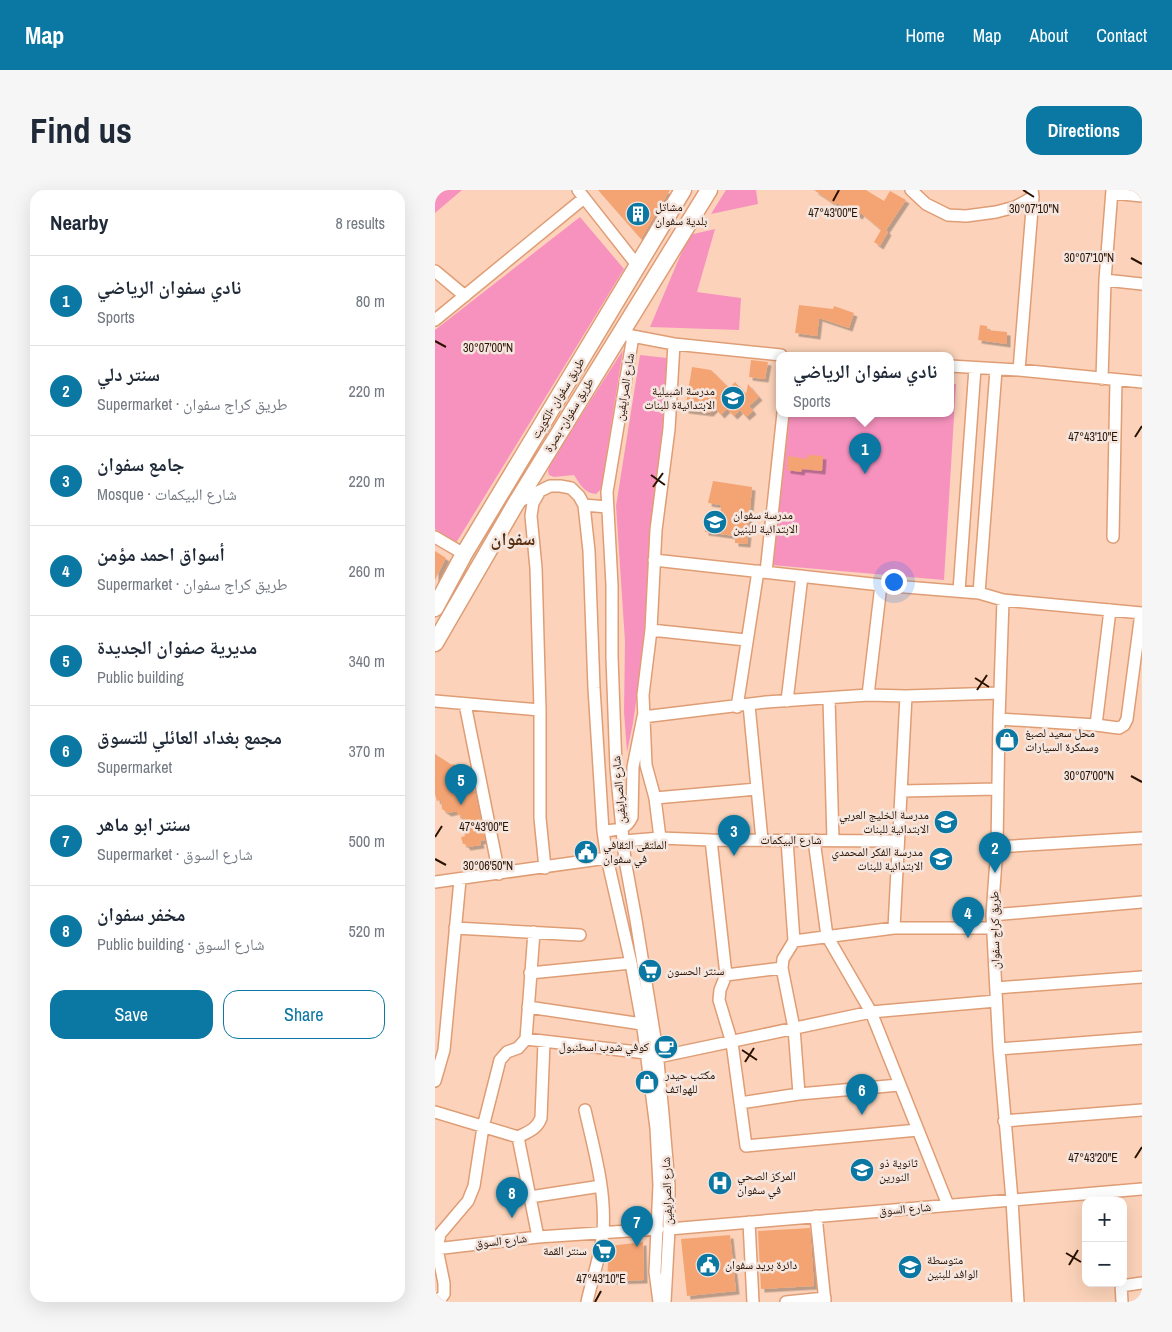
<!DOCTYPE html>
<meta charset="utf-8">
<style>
:root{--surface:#fff;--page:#f6f6f7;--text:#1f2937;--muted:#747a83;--line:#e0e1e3;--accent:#0b78a3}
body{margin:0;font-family:"Archivo Narrow","Noto Naskh Arabic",sans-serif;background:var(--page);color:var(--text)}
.controls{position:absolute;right:15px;bottom:15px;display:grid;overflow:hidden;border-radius:10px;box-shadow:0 5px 20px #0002}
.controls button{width:45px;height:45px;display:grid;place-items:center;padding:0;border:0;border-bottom:1px solid var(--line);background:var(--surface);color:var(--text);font:25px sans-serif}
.you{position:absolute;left:458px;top:391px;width:18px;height:18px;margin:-12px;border:4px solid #fff;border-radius:50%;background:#1a73e8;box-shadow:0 0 0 8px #1a73e833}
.badge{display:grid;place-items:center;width:32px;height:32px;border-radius:50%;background:var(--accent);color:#fff;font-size:16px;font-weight:700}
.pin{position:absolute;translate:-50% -41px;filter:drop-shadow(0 1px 2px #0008)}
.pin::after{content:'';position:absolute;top:26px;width:18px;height:15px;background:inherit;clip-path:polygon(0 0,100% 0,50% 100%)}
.popup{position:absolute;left:341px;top:162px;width:178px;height:65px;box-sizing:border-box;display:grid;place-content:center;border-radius:10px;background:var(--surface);filter:drop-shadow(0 1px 4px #0005);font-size:16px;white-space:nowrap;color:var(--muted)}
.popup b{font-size:19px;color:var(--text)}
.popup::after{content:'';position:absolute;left:50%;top:100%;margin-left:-10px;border:10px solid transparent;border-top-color:var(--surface)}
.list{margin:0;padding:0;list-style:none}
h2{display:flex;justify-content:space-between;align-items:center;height:65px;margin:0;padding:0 20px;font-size:21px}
h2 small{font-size:16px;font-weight:400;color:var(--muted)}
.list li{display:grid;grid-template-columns:32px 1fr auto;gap:15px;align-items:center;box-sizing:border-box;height:90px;padding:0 20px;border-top:1px solid var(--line)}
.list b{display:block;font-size:19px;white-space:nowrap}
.list p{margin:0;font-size:16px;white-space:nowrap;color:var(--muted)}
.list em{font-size:16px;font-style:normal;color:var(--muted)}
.actions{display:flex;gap:10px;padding:15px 20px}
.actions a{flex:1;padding:11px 0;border:1px solid var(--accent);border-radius:15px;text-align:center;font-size:18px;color:var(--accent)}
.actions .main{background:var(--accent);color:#fff}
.map{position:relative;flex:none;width:707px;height:1112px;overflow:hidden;border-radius:15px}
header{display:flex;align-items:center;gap:30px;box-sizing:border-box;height:70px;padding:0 25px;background:var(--accent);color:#fff}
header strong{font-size:24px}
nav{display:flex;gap:28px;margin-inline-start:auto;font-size:18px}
.intro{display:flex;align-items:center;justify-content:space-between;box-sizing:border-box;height:120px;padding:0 30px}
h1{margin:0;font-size:35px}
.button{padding:12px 22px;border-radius:15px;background:var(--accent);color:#fff;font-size:18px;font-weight:700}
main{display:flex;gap:30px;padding:0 30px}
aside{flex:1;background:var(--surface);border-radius:15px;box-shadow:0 5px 20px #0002}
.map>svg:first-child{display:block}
.green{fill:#f792bf}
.building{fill:#f4a473;filter:url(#shadow)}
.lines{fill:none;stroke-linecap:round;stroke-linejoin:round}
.minor-casing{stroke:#df9d75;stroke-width:14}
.highway-casing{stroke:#df9d75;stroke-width:19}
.minor{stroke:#fff;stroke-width:11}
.highway{stroke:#fff;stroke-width:16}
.ticks{fill:none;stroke:#2a1203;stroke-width:2}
.labels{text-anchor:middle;stroke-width:5;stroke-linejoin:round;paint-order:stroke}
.poi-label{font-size:12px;fill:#2a1203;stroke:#f4e6de;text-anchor:start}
.street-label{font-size:12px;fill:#2a1203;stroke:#f4e6de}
.district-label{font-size:18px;font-weight:bold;fill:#5a2f10;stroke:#f4e6de}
.ticks-label{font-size:12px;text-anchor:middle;fill:#2a1203;stroke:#f4e6de;stroke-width:5;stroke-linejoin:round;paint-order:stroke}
</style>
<header>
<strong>Map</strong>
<nav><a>Home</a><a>Map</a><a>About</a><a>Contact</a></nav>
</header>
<div class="intro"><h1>Find us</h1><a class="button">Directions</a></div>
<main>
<aside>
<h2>Nearby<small>8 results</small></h2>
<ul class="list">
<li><span class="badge">1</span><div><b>نادي سفوان الرياضي</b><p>Sports</p></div><em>80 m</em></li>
<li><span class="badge">2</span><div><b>سنتر دلي</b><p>Supermarket · طريق كراج سفوان</p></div><em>220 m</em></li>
<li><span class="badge">3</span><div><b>جامع سفوان</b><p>Mosque · شارع البيكمات</p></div><em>220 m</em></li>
<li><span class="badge">4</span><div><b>أسواق احمد مؤمن</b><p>Supermarket · طريق كراج سفوان</p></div><em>260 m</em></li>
<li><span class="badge">5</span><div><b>مديرية صفوان الجديدة</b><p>Public building</p></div><em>340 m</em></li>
<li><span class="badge">6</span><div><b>مجمع بغداد العائلي للتسوق</b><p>Supermarket</p></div><em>370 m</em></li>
<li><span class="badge">7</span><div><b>سنتر ابو ماهر</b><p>Supermarket · شارع السوق</p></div><em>500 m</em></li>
<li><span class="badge">8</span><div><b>مخفر سفوان</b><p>Public building · شارع السوق</p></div><em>520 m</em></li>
</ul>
<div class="actions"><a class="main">Save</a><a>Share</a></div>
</aside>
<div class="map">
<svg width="707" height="1112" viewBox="0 0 707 1112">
<defs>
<filter id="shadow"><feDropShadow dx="3.5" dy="3.5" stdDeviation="0" flood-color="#0004"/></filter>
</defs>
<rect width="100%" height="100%" fill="#fcd3ba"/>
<path class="green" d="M0,0H27L0,23Z
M291,0H321L323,14L276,24Z
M145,27L189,79L21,353L0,339V140Z
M280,39L262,102L306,108L304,140L215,137L254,45Z
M188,160L166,299L161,304C149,303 145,294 139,285L119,287L114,285L113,281L115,274Z
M205,165L232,168L229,237L218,339L210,451L198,533L192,562L189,522L190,451L181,316Z
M515,194H521L509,390L336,375L351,223H515Z"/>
<path class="building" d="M163,0H235L206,49Z
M379,0H431L449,11L455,1L471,10L451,40L453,42L445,56L439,52L446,40L426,23L424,26L402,13L401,15Z
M364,115L398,119L399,116L419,123L414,138L384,128L382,146L360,143Z
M545,135L552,136V140L572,142V154L543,150Z
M316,170L333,172L330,189L314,187Z
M257,177L276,180L294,198L300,192L311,204L313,194L324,207L314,216L318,221L311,227L305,220L299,226L292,219L286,225L280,218L275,223L250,220Z
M373,265L388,266L387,281L367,279L366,282L352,280L353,266L372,269Z
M278,291L317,297L312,354L300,353V346L270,342L271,328L285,330L286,315L273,313Z
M0,361L11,368L0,390Z
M0,564L17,575L18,574L29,581L17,600L39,598L50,650L45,651L46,655L32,657L30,654H28L26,647L30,646L26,625H22V621L13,623L7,619L6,610L2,611L0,604Z
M375,1038L379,1096L326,1099L323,1041Z
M295,1045L301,1101L252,1106L246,1049Z
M208,1052L209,1090L172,1091L174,1056Z"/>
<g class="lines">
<g class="minor-casing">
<path id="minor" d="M143,0L202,75
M476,0L491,14L513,25L531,26L561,22L580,17L598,7
M677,3L707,6
M0,81L30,106
M670,90L707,94
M0,130L149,8
M192,145L239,154L346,165
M198,146L172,302L177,395V467L181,578L190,670L201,730L222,861L228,924L234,995V1039L230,1112
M239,154L234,239L221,340L216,440L208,505L211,575L220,608L322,599
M515,176L584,180L707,192
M584,180L598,7L597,0
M667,189L670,90L677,0
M105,301L98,313L96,326L101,378L105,520V628L110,678
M83,312L115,296H125L136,298L144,306L149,315L154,361L159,498L168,641L172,668L196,773L208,838L221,938L224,995L220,1082L224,1112
M149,315L172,317
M0,347L29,364
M678,347L681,190
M219,370L446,395L544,403L568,410L707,423
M331,382L348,223
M524,401L540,178
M544,403L561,180
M568,410L564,529L562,657L557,725L564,859L577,1010L583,1112
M216,440L311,450
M433,505L446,395
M394,508L398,650
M0,511L105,520
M352,511L367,386
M30,514L64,684
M314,515L327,650
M302,517L323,381
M564,529L661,535L684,538L689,535L692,529L706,423
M661,535L675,420
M466,601L563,599
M220,608L225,648
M168,641C182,640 191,640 197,627L198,577L208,527L331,512L433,505L471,506L565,503
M276,650L291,785L285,800L284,810L297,853L311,956L483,940
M352,650L359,751L348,769L347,778L359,838L364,904
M379,650L392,746L436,822L513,1015
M189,651L225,648L276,650L463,651
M562,657L707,648
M0,692L172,668
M557,725L707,712
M20,738L145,745
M459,738L471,506
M359,751L459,738H558
M95,783L196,773
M291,785L347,778
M561,798L707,787
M93,817L207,834
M91,849L99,742
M564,859L707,848
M223,867L436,822L561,811
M0,891L9,860L25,690
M305,913L364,904L464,895
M150,920C159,960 171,1000 168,1041C166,1065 157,1089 152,1112
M0,922L83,947C93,942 102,939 106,928L109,852
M569,931L707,920
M83,947L103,1047
M95,1007L166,996
M381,1026L390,1112
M314,1032L318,1112
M234,1039L707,999
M0,1059L103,1047L223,1039
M686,1093L687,1112
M686,1096L707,1093
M3,1112L9,1104V1093L2,1059L5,1044L33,1011L39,996L48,937L65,870L72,862L83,858L91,849L211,863
M351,1112L390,1108"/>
</g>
<g class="highway-casing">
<path id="highway" d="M0,418L29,364L248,0
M0,453L80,315L274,0"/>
</g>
<use href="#minor" class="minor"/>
<use href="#highway" class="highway"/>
</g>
<path class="ticks" d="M588,0L599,7M398,11L404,0M696,68L707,74M0,151L11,157M700,247L707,236M216,285L230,295M218,297L228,283M540,488L554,497M542,500L552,485M696,586L707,592M0,647L7,636M0,669L11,675M307,860L322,870M310,872L319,858M700,968L707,957M631,1063L646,1072M634,1075L643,1060M160,1112L166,1101"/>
<defs>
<g id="building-disc" transform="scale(1.25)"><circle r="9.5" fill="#0b78a3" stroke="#f4e6de"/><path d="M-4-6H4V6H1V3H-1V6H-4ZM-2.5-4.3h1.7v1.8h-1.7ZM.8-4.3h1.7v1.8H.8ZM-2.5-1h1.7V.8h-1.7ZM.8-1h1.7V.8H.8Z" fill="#fff"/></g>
<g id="school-disc" transform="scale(1.25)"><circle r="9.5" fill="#0b78a3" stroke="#f4e6de"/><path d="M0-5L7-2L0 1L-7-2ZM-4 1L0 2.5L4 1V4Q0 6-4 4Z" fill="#fff"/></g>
<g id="shop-disc" transform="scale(1.25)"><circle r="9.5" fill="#0b78a3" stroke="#f4e6de"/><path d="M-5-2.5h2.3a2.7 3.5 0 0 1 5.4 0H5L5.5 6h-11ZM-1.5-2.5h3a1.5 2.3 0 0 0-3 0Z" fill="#fff"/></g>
<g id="civic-disc" transform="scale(1.25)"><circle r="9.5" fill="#0b78a3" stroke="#f4e6de"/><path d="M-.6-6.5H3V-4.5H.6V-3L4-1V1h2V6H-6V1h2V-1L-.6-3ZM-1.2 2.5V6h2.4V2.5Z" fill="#fff"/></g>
<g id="supermarket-disc" transform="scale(1.25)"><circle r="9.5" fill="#0b78a3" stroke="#f4e6de"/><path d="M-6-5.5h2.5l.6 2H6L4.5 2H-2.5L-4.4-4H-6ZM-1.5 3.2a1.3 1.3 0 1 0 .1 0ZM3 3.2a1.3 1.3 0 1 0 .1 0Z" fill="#fff"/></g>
<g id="cafe-disc" transform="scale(1.25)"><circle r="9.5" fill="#0b78a3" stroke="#f4e6de"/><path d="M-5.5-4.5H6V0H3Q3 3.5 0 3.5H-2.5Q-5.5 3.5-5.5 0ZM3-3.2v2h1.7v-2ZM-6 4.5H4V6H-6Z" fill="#fff"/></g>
<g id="hospital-disc" transform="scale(1.25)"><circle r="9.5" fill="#0b78a3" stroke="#f4e6de"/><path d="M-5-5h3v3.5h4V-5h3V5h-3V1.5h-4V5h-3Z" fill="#fff"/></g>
</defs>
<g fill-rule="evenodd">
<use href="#building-disc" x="203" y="24"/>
<use href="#school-disc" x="298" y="208"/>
<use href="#school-disc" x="280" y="332"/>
<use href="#shop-disc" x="572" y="550"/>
<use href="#school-disc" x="511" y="632"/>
<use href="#civic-disc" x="151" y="662"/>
<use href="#school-disc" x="506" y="669"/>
<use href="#supermarket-disc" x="215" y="781"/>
<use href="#cafe-disc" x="231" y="857"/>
<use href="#shop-disc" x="212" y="892"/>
<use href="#school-disc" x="427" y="980"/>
<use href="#hospital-disc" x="285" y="993"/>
<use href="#supermarket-disc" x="169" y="1061"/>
<use href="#civic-disc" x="273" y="1075"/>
<use href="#school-disc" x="475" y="1077"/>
</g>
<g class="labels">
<g class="poi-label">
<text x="220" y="21">مشاتل<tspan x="220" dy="14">بلدية سفوان</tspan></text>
<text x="280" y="205" text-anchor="end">مدرسة اشبيلية<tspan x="280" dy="14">الابتدائيةة للبنات</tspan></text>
<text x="298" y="329">مدرسة سفوان<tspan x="298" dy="14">الابتدائية للبنين</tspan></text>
<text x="590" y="547">محل سعيد لصبغ<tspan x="590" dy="14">وسمكرة السيارات</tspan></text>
<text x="494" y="629" text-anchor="end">مدرسة الخليج العربي<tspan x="494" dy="14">الابتدائية للبنات</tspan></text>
<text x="168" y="659">الملتقى الثقافي<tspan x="168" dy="14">في سفوان</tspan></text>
<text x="488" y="666" text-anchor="end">مدرسة الفكر المحمدي<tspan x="488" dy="14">الابتدائية للبنات</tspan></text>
<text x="232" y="785">سنتر الحسون</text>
<text x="214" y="861" text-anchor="end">كوفي شوب اسطنبول</text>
<text x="230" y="889">مكتب حيدر<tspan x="230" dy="14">للهواتف</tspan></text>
<text x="444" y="977">ثانوية ذو<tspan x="444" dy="14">النورين</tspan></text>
<text x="302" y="990">المركز الصحي<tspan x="302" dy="14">في سفوان</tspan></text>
<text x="152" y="1065" text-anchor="end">سنتر القمة</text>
<text x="492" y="1074">متوسطة<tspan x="492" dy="14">الوافد للبنين</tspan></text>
<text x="290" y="1079">دائرة بريد سفوان</text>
</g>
<g class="street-label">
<text transform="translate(190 197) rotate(-81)" y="4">شارع الصرايفين</text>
<text transform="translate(123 208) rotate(-59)" y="4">طريق سفوان -الكويت</text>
<text transform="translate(134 225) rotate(-59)" y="4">طريق سفوان- بصرة</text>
<text transform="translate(184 600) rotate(-95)" y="4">شارع الصرايفين</text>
<text x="356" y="654">شارع البيكمات</text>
<text transform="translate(560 740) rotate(-91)" y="4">طريق كراج سفوان</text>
<text transform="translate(232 1001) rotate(-92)" y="4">شارع الصرايفين</text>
<text transform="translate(470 1019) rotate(-5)" y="4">شارع السوق</text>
<text transform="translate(66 1051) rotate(-6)" y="4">شارع السوق</text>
</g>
<g class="district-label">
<text x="78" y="355">سفوان</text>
</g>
</g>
<g class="ticks-label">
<text x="599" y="23">30°07'10"N</text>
<text x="398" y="27">47°43'00"E</text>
<text x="654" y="72">30°07'10"N</text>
<text x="53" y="162">30°07'00"N</text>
<text x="658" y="251">47°43'10"E</text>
<text x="654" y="590">30°07'00"N</text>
<text x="49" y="641">47°43'00"E</text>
<text x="53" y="680">30°06'50"N</text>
<text x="658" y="972">47°43'20"E</text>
<text x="166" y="1093">47°43'10"E</text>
</g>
</svg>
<div class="controls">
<button>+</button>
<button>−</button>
</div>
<div class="you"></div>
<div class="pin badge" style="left:430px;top:284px">1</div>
<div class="popup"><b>نادي سفوان الرياضي</b>Sports</div>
<div class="pin badge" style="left:560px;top:683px">2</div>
<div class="pin badge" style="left:299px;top:666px">3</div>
<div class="pin badge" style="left:533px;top:748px">4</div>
<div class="pin badge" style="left:26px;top:615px">5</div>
<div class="pin badge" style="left:427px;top:925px">6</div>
<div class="pin badge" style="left:202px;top:1057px">7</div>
<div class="pin badge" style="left:77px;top:1028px">8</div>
</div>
</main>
